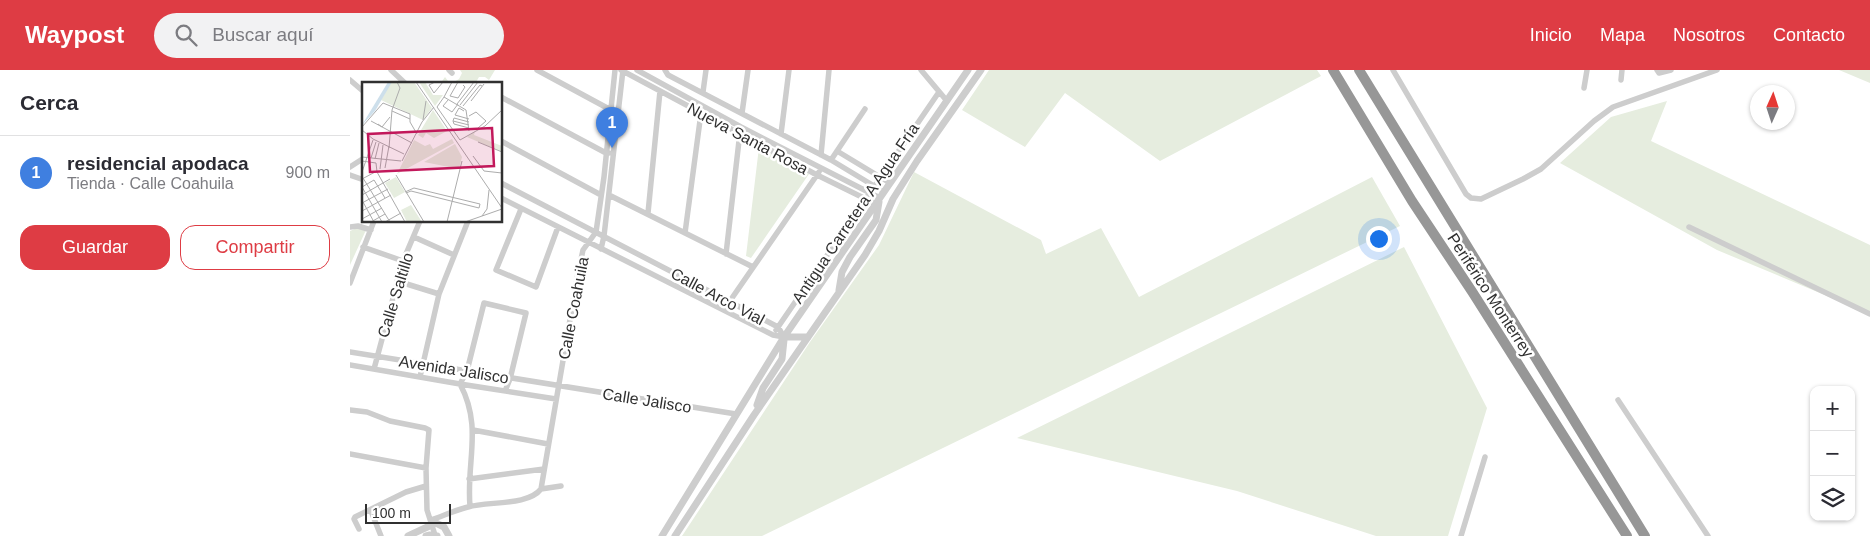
<!DOCTYPE html>
<html lang="es">
<meta charset="utf-8">
<style>
:root{--surface:#fff;--page:#f2f2f3;--text:#2b2b33;--muted:#7c7c81;--line:#e1e1e2;--accent:#de3c44}
body{margin:0;font-family:Helvetica,sans-serif;background:var(--page);color:var(--text)}
.controls{position:absolute;right:15px;bottom:15px;display:grid;overflow:hidden;border-radius:10px;box-shadow:0 1px 4px #0004}
.controls button{width:45px;height:45px;display:grid;place-items:center;padding:0;border:0;border-bottom:1px solid var(--line);background:var(--surface);color:var(--text);font:25px sans-serif}
.compass{position:absolute;left:1400px;top:15px;width:45px;height:45px;border-radius:50%;background:var(--surface);box-shadow:0 1px 4px #0004;rotate:3deg}
.scale{position:absolute;left:15px;bottom:12px;width:86px;box-sizing:border-box;padding-left:5px;border:2px solid #303030;border-top:0;font-size:14px;line-height:18px;white-space:nowrap;color:#303030;-webkit-text-stroke:4px #fff;paint-order:stroke}
.you{position:absolute;left:1028px;top:168px;width:18px;height:18px;margin:-12px;border:4px solid #fff;border-radius:50%;background:#1a73e8;box-shadow:0 0 0 8px #1a73e833}
.badge{display:grid;place-items:center;width:32px;height:32px;border-radius:50%;background:var(--accent);color:#fff;font-size:16px;font-weight:700}
.pin{position:absolute;translate:-50% -41px;filter:drop-shadow(0 1px 2px #0008)}
.pin::after{content:'';position:absolute;top:26px;width:18px;height:15px;background:inherit;clip-path:polygon(0 0,100% 0,50% 100%)}
.list{margin:0;padding:0;list-style:none}
h2{display:flex;justify-content:space-between;align-items:center;height:65px;margin:0;padding:0 20px;font-size:21px}
h2 small{font-size:16px;font-weight:400;color:var(--muted)}
.list li{display:grid;grid-template-columns:32px 1fr auto;gap:15px;align-items:center;box-sizing:border-box;height:75px;padding:0 20px;border-top:1px solid var(--line)}
.list b{display:block;font-size:19px;white-space:nowrap}
.list p{margin:0;font-size:16px;white-space:nowrap;color:var(--muted)}
.list em{font-size:16px;font-style:normal;color:var(--muted)}
.actions{display:flex;gap:10px;padding:15px 20px}
.actions a{flex:1;padding:11px 0;border:1px solid var(--accent);border-radius:15px;text-align:center;font-size:18px;color:var(--accent)}
.actions .main{background:var(--accent);color:#fff}
.icon{flex:none;width:28px;height:28px;fill:none;stroke:currentColor;stroke-width:2;stroke-linecap:round;stroke-linejoin:round}
.map{position:relative;flex:none;width:1520px;height:466px;overflow:hidden}
header{display:flex;align-items:center;gap:30px;box-sizing:border-box;height:70px;padding:0 25px;background:var(--accent);color:#fff}
header strong{font-size:24px}
nav{display:flex;gap:28px;margin-inline-start:auto;font-size:18px}
.search{width:350px;height:45px;background:var(--page);display:flex;align-items:center;gap:12px;box-sizing:border-box;padding:0 18px;border-radius:28px;color:var(--muted);font-size:19px}
main{display:flex}
aside{flex:1;background:var(--surface)}
.map>svg:first-child{display:block}
.green{fill:#e6eddf}
.lines{fill:none;stroke-linecap:round;stroke-linejoin:round}
.minor{stroke:#cdcdcd;stroke-width:5.5}
.tertiary{stroke:#cdcdcd;stroke-width:7}
.motorway{stroke:#979797;stroke-width:10}
.labels{text-anchor:middle;stroke-width:5;stroke-linejoin:round;paint-order:stroke}
.street-label{font-size:16px;fill:#303030;stroke:#fff}
.inset-road{fill:none;stroke:#acacac;stroke-width:1}
.view{fill:#c2185b;fill-opacity:0.15;stroke:#c2185b;stroke-width:2.5}
.inset-edge{fill:none;stroke:#303030;stroke-width:2.5}
</style>
<header>
<strong>Waypost</strong>
<div class="search"><svg class="icon" aria-label="search" viewBox="0 0 24 24"><circle cx="10" cy="10" r="6"/><path d="M15 15l6 6"/></svg>Buscar aquí</div>
<nav><a>Inicio</a><a>Mapa</a><a>Nosotros</a><a>Contacto</a></nav>
</header>
<main>
<aside>
<h2>Cerca<small></small></h2>
<ul class="list">
<li><span class="badge" style="background:#3f7fe0">1</span><div><b>residencial apodaca</b><p>Tienda · Calle Coahuila</p></div><em>900 m</em></li>
</ul>
<div class="actions"><a class="main">Guardar</a><a>Compartir</a></div>
</aside>
<div class="map">
<svg width="1520" height="466" viewBox="0 0 1520 466">
<rect width="100%" height="100%" fill="#fff"/>
<path class="green" d="M110,0H145L139,10L135,7H129L125,14H90L95,7L98,11L104,12L109,9L112,3Z
M639,0H967L971,6L810,91L715,23L675,77L612,40Z
M1489,0H1520V13Z
M1317,31L1301,71L1520,175V244L1367,180L1210,93L1261,47Z
M409,77L459,104L401,188L396,186Z
M564,102L691,170L696,184L751,158L789,227L1022,107L1050,156L412,466H332L460,272L529,175Z
M7,158L16,160L0,195V161Z
M1054,177L1137,338L1098,466H1026L887,421L667,368Z"/>
<g class="lines">
<path class="minor" d="M41,0L56,14
M99,0L102,3
M187,0L261,40
M271,0L467,105L526,134
M287,0L391,57L530,128
M315,0L318,5L481,90L534,122
M571,0L597,31
M1043,0L1116,124L1121,128L1131,129L1173,109L1191,99L1244,51L1263,37L1367,0
M1307,0L1309,3L1321,0
M0,10L14,22
M1271,10L1272,0
M1234,18L1237,0
M353,22L356,0
M151,27L256,83H259
M392,43L398,0
M431,64L439,0
M151,71L251,125
M487,81L540,113
M471,85L479,0
M481,90L515,39
M0,97L14,88
M0,105L14,110
M151,113L428,257L434,267
M259,125L403,197
M151,128L423,265L434,267
M171,139L146,200L186,217L208,157
M298,143L310,21
M0,157L8,156L21,160
M1339,157L1520,244
M335,163L351,43
M64,167L104,185
M13,177L53,191
M251,179L254,166L273,0
M376,184L390,62
M47,211L89,224
M0,213L24,151
M382,228L469,102
M426,260L589,22
M0,282L386,344
M0,295L110,314L206,329
M24,299L53,191L70,151
M70,307L89,224L118,151
M1268,330L1358,466
M0,340L17,342L40,351L75,358L79,360L76,398L77,440L85,465
M123,360L198,374
M0,384L76,398
M119,409L194,399
M191,419L228,203L233,180L246,162L254,107L265,0
M120,436C116,392 133,357 110,314L117,301L134,233L176,243L160,309L155,321
M21,441L31,466
M81,450C93,446 105,440 118,437C138,431 178,436 191,419L211,416
M9,459L4,449L5,447L56,422L76,416
M1111,466L1135,387"/>
<path class="tertiary" d="M489,220L492,202L500,187L526,150L529,132
M434,267H458
M407,335L413,318L432,289L434,270
M58,466L86,453L94,457L99,466
M76,466L80,465L87,466
M312,466L434,267L618,0
M325,466L404,345L515,185L529,161L543,129L567,91L631,0"/>
<path class="motorway" d="M983,0L1062,131L1123,223L1277,466
M1009,0L1295,466"/>
</g>
<g class="labels">
<g class="street-label">
<text transform="translate(398 68) rotate(28)" y="6">Nueva Santa Rosa</text>
<text transform="translate(505 143) rotate(-56)" y="6">Antigua Carretera A Agua Fría</text>
<text transform="translate(45 225) rotate(-73)" y="6">Calle Saltillo</text>
<text transform="translate(1141 225) rotate(57)" y="6">Periférico Monterrey</text>
<text transform="translate(368 226) rotate(28)" y="6">Calle Arco Vial</text>
<text transform="translate(223 238) rotate(-79)" y="6">Calle Coahuila</text>
<text transform="translate(104 299) rotate(9)" y="6">Avenida Jalisco</text>
<text transform="translate(297 330) rotate(9)" y="6">Calle Jalisco</text>
</g>
</g>
<g transform="translate(12 12)">
<rect width="140" height="140" fill="#fff"/>
<path d="M29,0H52L70,26L61,38L19,18ZM57,0H63L71,13H81L73,24ZM71,28L85,49L72,56L64,51L61,56L56,53ZM113,49L112,53L140,64V70L105,55ZM90,57L92,61L35,92L52,58L63,64L68,62L71,67ZM93,62L100,75L97,87L62,80ZM34,95L43,110L32,116L23,101ZM49,123L60,140H45L39,128Z" fill="#e6eddf"/>
<path d="M26,0H30L13,29L0,43Z" fill="#cddfeb"/>
<path class="inset-road" d="M54,0L140,126M73,0L67,3L72,11L81,0M88,14L96,16L103,5L101,3M88,14L96,0M82,15L75,25L98,58L123,44L140,28M82,15L90,0M82,15L104,28L107,49M86,18L81,24L90,30L96,22M109,19L122,2M95,22L112,0M98,23L116,0M101,24L118,3L120,4M30,29L48,37M102,29L97,26L93,33L107,37M107,34L114,30L124,39L116,46M61,38L64,19M9,39L50,61M91,39L92,36L107,40M91,39L92,42L107,46M91,39L107,43M16,42L20,45L28,35M0,45L21,21L48,32V40L55,52M0,48L11,57L42,72M116,60L140,70M27,66L30,28L38,6L35,0M111,74L122,89L140,91M0,75L39,79M9,76L14,60M13,77L17,61M0,79L14,81L15,90L43,140M40,79L60,40L72,25M23,86L27,64M18,87L21,63M0,90L11,58M34,93L62,140M1,96L28,140M0,97L15,89M0,105L20,140M0,105L12,98L23,116M43,110L52,106L118,122L117,126L49,109L44,111M0,113L28,97M1,120L12,140M0,121L26,107M0,129L29,113M120,134L125,127L127,108M0,137L20,126M9,140L23,132M23,140L39,131M85,140L100,79M103,140L140,127"/>
<path class="view" d="M130,46L132,84L8,90L6,52Z"/>
<rect width="140" height="140" class="inset-edge"/>
</g>
</svg>
<div class="controls">
<button>+</button>
<button>−</button>
<button><svg class="icon" aria-label="layers" viewBox="0 0 24 24"><path d="M12 4l9 5-9 5-9-5zM3 14l9 5 9-5"/></svg></button>
</div>
<svg class="compass" viewBox="-18 -18 36 36"><path d="M0-13l5 13h-10z" fill="#e53935"/><path d="M0 13l5-13h-10z" fill="#7c7c81"/></svg>
<div class="scale">100 m</div>
<div class="you"></div>
<div class="pin badge" style="left:262px;top:78px;background:#3f7fe0">1</div>
</div>
</main>
